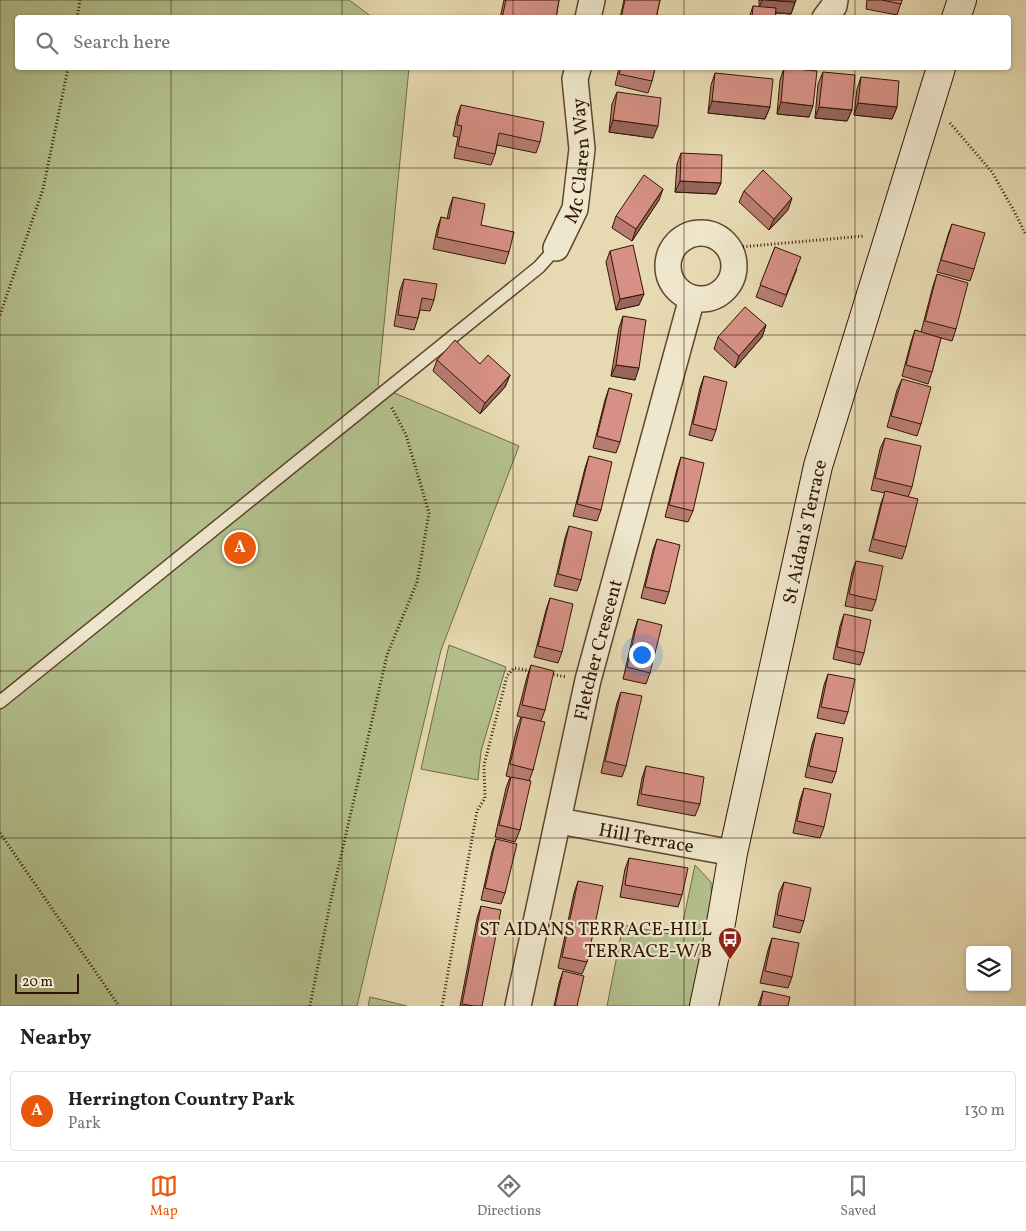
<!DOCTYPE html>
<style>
:root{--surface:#fff;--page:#f2f2f2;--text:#222;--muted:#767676;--line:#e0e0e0;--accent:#ea580c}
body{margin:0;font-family:Vollkorn,serif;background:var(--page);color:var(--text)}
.controls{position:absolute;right:15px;bottom:15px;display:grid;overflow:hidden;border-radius:5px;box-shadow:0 1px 4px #0004}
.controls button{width:45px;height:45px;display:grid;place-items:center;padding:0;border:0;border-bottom:1px solid var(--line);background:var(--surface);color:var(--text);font:25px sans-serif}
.scale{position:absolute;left:15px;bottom:12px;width:64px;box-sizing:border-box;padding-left:5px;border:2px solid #321502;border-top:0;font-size:14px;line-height:18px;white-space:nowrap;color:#321502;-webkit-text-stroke:4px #efe7cd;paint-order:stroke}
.you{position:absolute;left:641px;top:654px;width:18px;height:18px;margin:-12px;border:4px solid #fff;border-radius:50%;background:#1a73e8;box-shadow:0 0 0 8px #1a73e833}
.badge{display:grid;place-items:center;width:32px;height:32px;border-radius:50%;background:var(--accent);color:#fff;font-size:16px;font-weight:700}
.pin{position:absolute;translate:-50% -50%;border:2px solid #fff;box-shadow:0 1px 5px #0006}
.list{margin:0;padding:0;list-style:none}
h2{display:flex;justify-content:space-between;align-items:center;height:65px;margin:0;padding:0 20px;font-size:21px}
h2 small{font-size:16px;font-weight:400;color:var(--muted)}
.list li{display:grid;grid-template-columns:32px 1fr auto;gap:15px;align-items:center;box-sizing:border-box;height:80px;margin:0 10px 10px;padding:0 10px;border:1px solid var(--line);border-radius:5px}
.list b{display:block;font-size:19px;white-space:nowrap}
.list p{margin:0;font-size:16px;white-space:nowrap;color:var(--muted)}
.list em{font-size:16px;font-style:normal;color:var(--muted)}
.icon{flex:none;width:28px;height:28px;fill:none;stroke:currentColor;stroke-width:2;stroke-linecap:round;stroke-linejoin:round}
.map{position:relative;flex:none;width:1026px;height:1006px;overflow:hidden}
.search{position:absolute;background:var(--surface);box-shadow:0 1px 4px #0004;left:15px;right:15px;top:15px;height:55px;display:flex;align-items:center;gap:12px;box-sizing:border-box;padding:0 18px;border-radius:5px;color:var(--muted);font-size:19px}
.sheet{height:155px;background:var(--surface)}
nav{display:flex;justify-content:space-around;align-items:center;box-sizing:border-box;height:70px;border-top:1px solid var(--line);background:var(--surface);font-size:14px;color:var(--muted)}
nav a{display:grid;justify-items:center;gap:2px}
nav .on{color:var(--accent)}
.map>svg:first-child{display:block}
.green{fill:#b3c08e;stroke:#726a48}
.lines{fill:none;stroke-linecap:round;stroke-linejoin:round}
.service-casing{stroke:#5f462e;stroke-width:15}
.minor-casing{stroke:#5f462e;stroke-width:28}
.secondary-casing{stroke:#321502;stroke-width:30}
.path{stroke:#321502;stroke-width:3;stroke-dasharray:1 2.5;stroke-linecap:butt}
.service{stroke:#efe7cd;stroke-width:12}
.minor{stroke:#efe7cd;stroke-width:25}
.secondary{stroke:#efe7cd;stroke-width:28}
.wall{fill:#b87c72;stroke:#321502}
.shaded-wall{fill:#96655d;stroke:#321502}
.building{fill:#d69085;stroke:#321502}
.grid{fill:none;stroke:#321502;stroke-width:1;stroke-opacity:0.55}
.labels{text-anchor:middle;stroke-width:4.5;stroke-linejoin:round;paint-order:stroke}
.street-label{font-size:19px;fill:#321502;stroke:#efe7cd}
.poi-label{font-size:19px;fill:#321502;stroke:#efe7cd;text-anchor:end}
</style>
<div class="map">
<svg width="1026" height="1006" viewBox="0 0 1026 1006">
<rect width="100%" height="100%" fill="#e7dab2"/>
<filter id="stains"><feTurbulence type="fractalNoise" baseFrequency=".004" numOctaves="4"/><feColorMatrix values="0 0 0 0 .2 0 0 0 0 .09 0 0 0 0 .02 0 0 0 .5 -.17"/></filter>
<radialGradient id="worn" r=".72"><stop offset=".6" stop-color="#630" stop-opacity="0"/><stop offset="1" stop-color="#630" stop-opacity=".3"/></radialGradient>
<path class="green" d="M0,0H349L372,17L18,18V68H409L378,386L519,446L441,650L357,1006H0Z
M449,645L506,667L481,751L478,780L421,769Z
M695,865L711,882L712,908L691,1006H607L623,925L680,936Z
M370,997L407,1006H368Z"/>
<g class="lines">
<g class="service-casing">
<path id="service" d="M0,702L539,267L556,248"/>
</g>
<g class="minor-casing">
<g id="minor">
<path d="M588,18L592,0"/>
<path d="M825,18L834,6L835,0"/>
<circle cx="701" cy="266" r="33"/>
<path id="s1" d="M556,248L575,209L582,149L575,79L578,68"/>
<path id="s2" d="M559,821L733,853"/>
<path id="s3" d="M518,1006L588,680L692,298"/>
</g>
</g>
<g class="secondary-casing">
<g id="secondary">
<path d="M956,18L962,0"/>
<path id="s4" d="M704,1006L718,940L733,853L818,466L941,68"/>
</g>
</g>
<path class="path" d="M77,18L80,0
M950,123L992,172L1014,211L1026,235
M729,248L864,236
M0,315L43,189L68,68
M550,674L566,677
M0,833L119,1006
M310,1006L330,904L387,655L417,582L429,513L406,435L391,406
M442,1006L477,811L485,798L484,765L507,676L514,668L532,671"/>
<use href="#service" class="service"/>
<use href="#minor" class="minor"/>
<use href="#secondary" class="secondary"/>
</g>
<path class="wall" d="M504,0H559L556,18H500Z
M624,0H660L656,18H620Z
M759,0H796L791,14L776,13L775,18H749L753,6L759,7Z
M867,0H902L897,15L866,9Z
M619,68H655L652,81L648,93L615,85Z
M784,68L809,117L777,114L780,80Z
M823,72L852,110L847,121L815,118L818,84Z
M715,73L770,107L765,119L708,113L711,85Z
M861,77L897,107L892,119L854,115L857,89Z
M617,92L653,138L609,132L612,104Z
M461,105L540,142L536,153L497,145L495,154L491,165L454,158L458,137L453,136L457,116Z
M681,153L721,183L716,194L675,192L677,164Z
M744,191L788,210L769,230L739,202Z
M453,197L509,252L505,264L433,249L437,229L441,217L447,219L449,209Z
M659,200L632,241L612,228L616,216Z
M952,224L974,269L970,281L937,272L948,235Z
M775,247L797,269L782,307L756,297Z
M610,251L639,305L616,310L606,262Z
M937,274L956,329L952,341L941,338L932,372L928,384L902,376L911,342L915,330L921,332L933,286Z
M404,279L434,300L430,311L420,310L418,318L414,330L394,326L400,290Z
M623,316L635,380L611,376L619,328Z
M766,325L762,337L735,368L714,349L718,337Z
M437,360L480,364L510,375L505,387L480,414L433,371Z
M704,376L716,430L712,441L689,435L700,388Z
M902,379L921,424L917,436L887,427L897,390Z
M609,388L620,442L616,453L593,448L605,400Z
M885,438L912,487L908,497L906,547L902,559L869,551L881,503L885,493L871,490L880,449Z
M589,456L601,510L597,521L573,516L585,468Z
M681,457L693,511L688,522L665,517L677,469Z
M569,526L581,580L577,591L554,586L565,538Z
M657,539L669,592L665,604L641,598L653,550Z
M856,561L876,600L872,611L845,606L852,572Z
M550,598L562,652L558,663L534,657L546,610Z
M844,614L864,653L860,665L833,659L840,626Z
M638,619L650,673L646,684L623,679L634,631Z
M531,665L545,710L541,721L533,770L529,781L520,830L515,842L495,837L506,788L510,777L506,776L517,728L521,717L517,716L527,677Z
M828,674L848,712L844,724L817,718L824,685Z
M621,692L626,766L622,777L601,773L617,703Z
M816,733L836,772L832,783L805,777L812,744Z
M646,766L700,804L695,816L637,805L642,778Z
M804,788L824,827L820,838L793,833L800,800Z
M496,839L505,893L501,904L481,900L492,851Z
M629,858L682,895L678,907L620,897L625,869Z
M578,881L587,962L582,974L558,968L574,893Z
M784,882L804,921L800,933L773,927L779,893Z
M481,906L482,1006H460L477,918Z
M772,938L792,977L788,988L760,983L768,950Z
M563,971L577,1006H554L559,983Z
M763,991L788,1006H758Z"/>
<path class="shaded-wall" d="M762,0H767L795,2L791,14L758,11Z
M712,101L770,107L765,119L708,113Z
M781,102L813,106L809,117L777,114Z
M858,103L897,107L892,119L854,115Z
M819,107L852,110L847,121L815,118Z
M613,120L658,126L653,138L609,132Z
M680,181L721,183L716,194L675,192Z
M663,189L659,200L632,241L636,229Z
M792,198L788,210L769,230L774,219Z
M644,294L639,305L616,310L620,299Z
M766,325L762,337L735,368L739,356Z
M616,365L639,368L635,380L611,376Z
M510,375L505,387L480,414L485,403Z"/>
<path class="building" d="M506,0H559L556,18H502Z
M625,0H660L656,18H621Z
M767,0H796L795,2Z
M882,0H902L901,4Z
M753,6L776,8L775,18H752Z
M621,68H655L652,81L619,74Z
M784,68L817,71L813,106L781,102Z
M823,72L855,75L852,110L819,107Z
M715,73L773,79L770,107L712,101Z
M861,77L899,81L897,107L858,103Z
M617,92L661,98L658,126L613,120Z
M461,105L544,122L540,142L499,133L495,154L458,146L462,126L457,125Z
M681,153L722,155L721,183L680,181Z
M763,170L792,198L774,219L744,191Z
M644,175L663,189L636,229L616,216Z
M453,197L485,204L481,225L514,232L509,252L437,237L441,217L449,219Z
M952,224L985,233L974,269L941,260Z
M633,245L644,294L620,299L610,251Z
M775,247L801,257L786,295L760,285Z
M937,274L968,283L956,329L925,321Z
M404,279L437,284L434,300L422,298L418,318L398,315Z
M745,307L766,325L739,356L718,337Z
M623,316L646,320L639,368L616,365Z
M915,330L941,338L932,372L906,365Z
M455,340L480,364L488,355L510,375L485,403L437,360Z
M704,376L727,382L716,430L693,424Z
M902,379L931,387L921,424L891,416Z
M609,388L632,394L620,442L597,436Z
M885,438L921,446L912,487L875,478Z
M589,456L612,462L601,510L577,504Z
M681,457L704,463L693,511L669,505Z
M885,491L918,499L906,547L873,539Z
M569,526L592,532L581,580L558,574Z
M657,539L680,545L669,592L645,587Z
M856,561L883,566L876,600L849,594Z
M550,598L573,604L562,652L538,646Z
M844,614L871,620L864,653L837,647Z
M638,619L662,625L650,673L627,667Z
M531,665L554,671L545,710L522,705Z
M828,674L855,679L848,712L821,707Z
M621,692L642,696L626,766L605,761Z
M522,717L545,722L533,770L510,764Z
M816,733L843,738L836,772L809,766Z
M646,766L704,777L700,804L641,794Z
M511,777L531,781L520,830L499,825Z
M804,788L831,794L824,827L797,821Z
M496,839L517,844L505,893L485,888Z
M629,858L688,868L682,895L625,885Z
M578,881L603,886L587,962L562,957Z
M784,882L811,888L804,921L777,915Z
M481,906L501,910L482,1006H474L462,1004Z
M772,938L799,943L792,977L765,971Z
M563,971L584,976L577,1006H555Z
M763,991L790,997L788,1006H760Z"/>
<path class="grid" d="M171,0V18M342,0V18M513,0V18M684,0V18M855,0V18M171,68V1006M342,68V1006M513,68V1006M684,68V1006M855,68V1006M0,168H1026M0,335H1026M0,503H1026M0,671H1026M0,838H1026"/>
<defs>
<g id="bus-pin" transform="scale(1.25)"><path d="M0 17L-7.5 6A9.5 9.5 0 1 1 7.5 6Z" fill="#8f2418" stroke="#efe7cd"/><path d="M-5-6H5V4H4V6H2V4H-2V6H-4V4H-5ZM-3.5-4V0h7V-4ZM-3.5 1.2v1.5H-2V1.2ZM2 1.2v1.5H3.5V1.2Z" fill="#fff"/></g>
</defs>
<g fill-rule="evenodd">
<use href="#bus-pin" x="730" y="939"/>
</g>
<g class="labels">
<g class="street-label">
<text dy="7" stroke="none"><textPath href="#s1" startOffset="92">Mc Claren Way</textPath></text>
<text dy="7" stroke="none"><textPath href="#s4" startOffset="485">St Aidan's Terrace</textPath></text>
<text dy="7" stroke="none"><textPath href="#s3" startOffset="365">Fletcher Crescent</textPath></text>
<text dy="7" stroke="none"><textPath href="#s2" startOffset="89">Hill Terrace</textPath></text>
</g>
<g class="poi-label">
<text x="712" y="935">ST AIDANS TERRACE-HILL<tspan x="712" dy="22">TERRACE-W/B</tspan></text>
</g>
</g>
<rect width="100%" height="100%" filter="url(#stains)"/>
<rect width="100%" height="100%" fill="url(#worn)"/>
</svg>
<div class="controls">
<button><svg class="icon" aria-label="layers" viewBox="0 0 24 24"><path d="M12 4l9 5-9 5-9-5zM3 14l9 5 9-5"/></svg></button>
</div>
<div class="scale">20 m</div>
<div class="you"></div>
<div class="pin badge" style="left:240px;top:548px">A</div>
<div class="search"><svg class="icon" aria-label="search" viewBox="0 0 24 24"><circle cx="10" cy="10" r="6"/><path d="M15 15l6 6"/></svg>Search here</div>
</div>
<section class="sheet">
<h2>Nearby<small></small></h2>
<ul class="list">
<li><span class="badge">A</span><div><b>Herrington Country Park</b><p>Park</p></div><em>130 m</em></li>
</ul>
</section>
<nav>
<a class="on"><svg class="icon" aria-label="map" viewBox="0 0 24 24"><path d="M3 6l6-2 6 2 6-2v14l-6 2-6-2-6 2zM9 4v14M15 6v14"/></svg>Map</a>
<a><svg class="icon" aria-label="directions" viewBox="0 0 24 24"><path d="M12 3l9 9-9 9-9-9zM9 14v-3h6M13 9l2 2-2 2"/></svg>Directions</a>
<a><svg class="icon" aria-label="saved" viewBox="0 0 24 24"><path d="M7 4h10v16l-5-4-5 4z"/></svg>Saved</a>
</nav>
